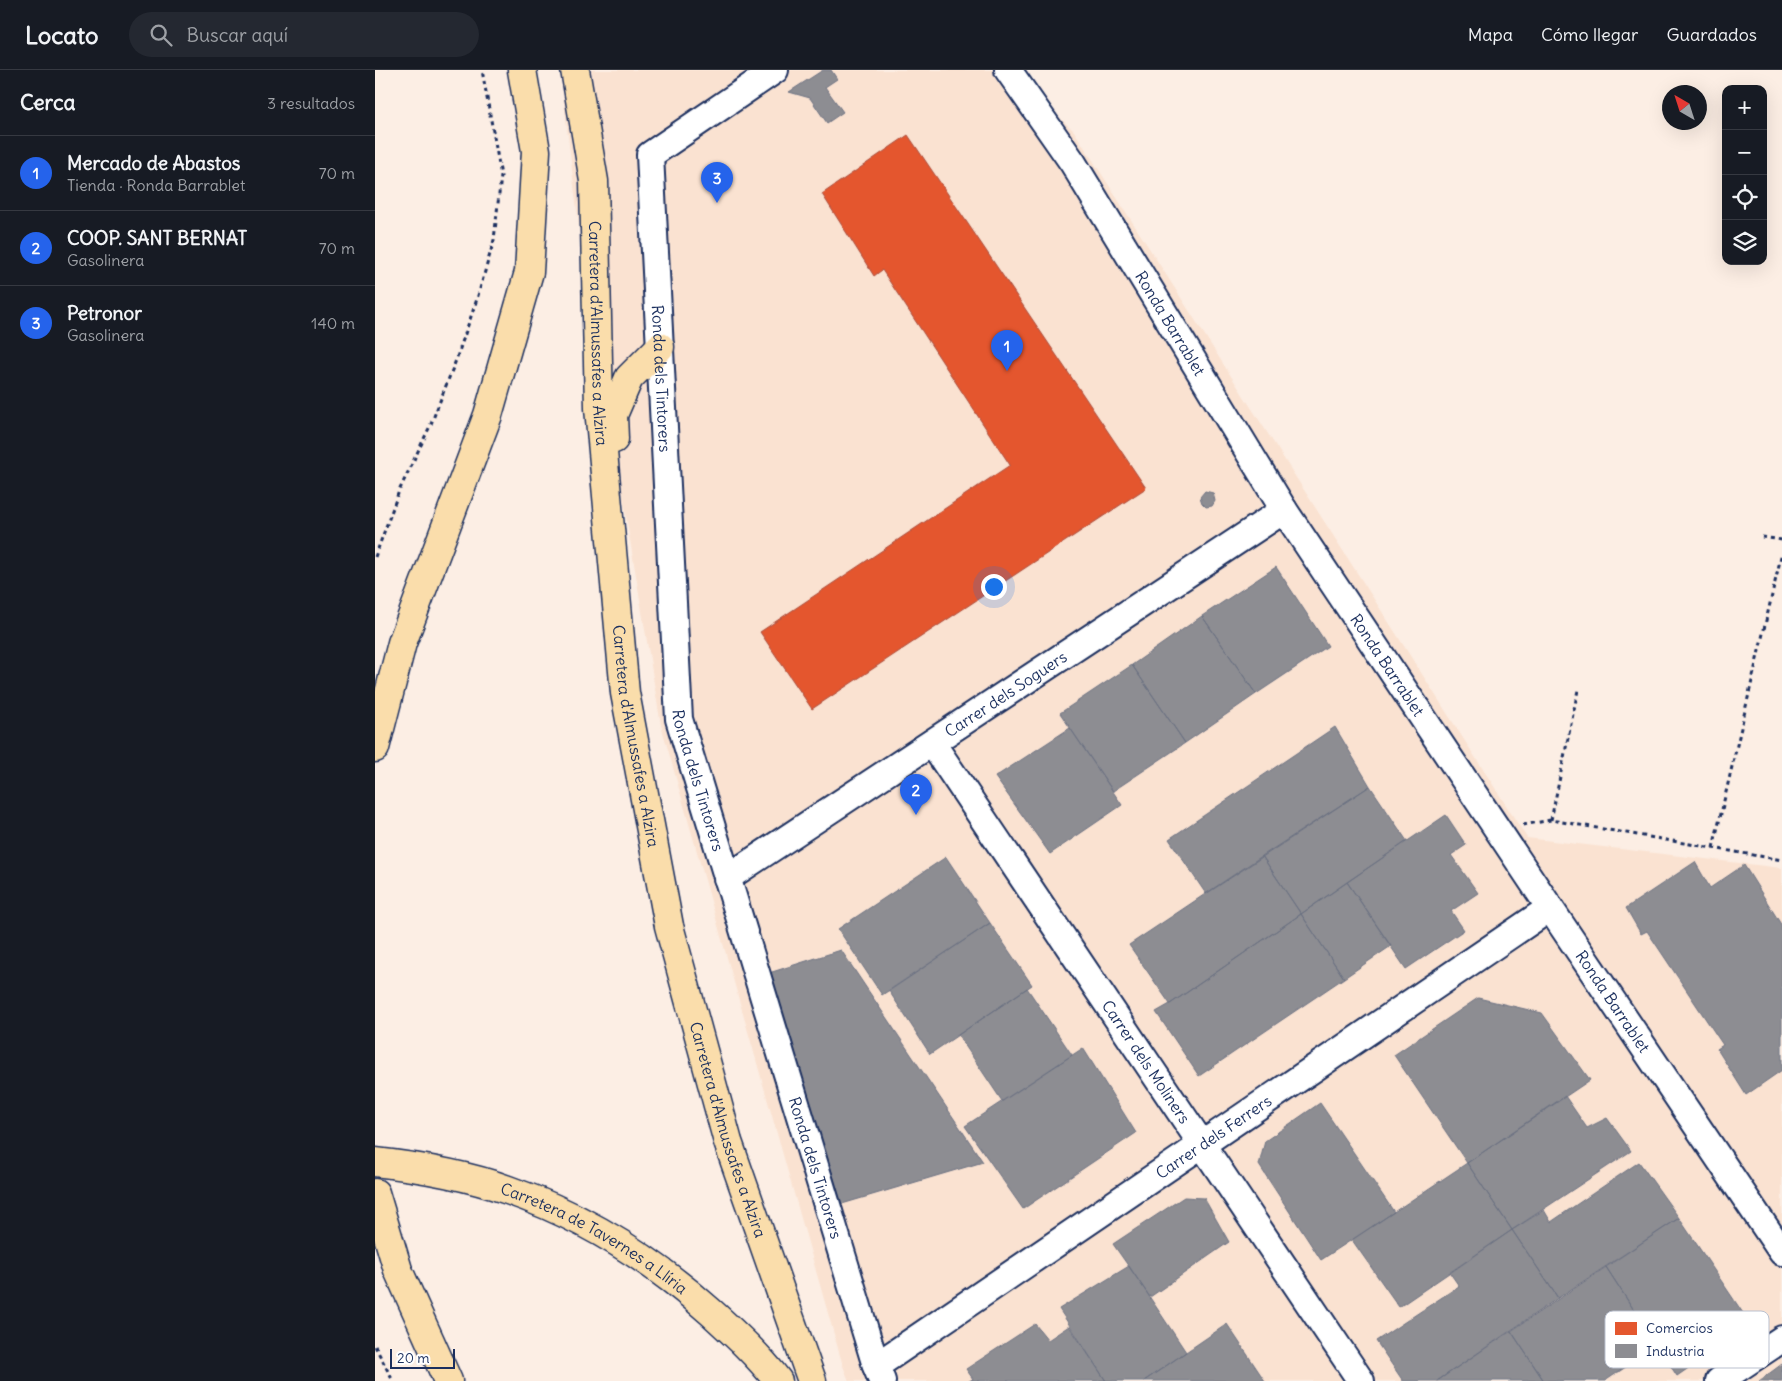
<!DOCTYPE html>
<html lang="es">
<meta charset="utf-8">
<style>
:root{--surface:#171b24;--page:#242831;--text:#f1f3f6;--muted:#9ea1a6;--line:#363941;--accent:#2563eb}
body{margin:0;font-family:Delius,sans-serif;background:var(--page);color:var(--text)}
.controls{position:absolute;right:15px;top:15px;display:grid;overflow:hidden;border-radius:10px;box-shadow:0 5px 20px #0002}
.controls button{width:45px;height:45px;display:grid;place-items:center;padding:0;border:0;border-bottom:1px solid var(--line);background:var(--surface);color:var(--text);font:25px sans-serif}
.compass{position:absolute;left:1287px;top:15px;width:45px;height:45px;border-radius:50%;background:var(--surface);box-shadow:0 5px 20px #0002;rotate:321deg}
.scale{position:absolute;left:15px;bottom:12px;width:65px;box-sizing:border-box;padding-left:5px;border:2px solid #1b2f5e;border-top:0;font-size:14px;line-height:18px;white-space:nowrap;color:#1b2f5e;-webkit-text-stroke:4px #fff;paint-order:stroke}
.you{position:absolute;left:618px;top:516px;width:18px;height:18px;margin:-12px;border:4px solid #fff;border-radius:50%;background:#1a73e8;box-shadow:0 0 0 8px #1a73e833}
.badge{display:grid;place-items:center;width:32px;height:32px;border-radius:50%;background:var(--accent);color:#fff;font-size:16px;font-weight:700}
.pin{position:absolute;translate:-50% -41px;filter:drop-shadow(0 1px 2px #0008)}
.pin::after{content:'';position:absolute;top:26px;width:18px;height:15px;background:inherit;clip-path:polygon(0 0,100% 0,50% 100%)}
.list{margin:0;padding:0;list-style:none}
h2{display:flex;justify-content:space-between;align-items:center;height:65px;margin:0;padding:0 20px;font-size:21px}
h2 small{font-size:16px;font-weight:400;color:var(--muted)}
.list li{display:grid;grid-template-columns:32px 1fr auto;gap:15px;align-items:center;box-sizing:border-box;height:75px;padding:0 20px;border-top:1px solid var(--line)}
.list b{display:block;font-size:19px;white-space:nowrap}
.list p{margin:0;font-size:16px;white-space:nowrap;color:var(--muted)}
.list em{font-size:16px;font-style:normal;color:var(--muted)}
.icon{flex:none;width:28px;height:28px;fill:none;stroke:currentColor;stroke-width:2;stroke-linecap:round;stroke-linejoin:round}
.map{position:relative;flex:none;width:1407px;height:1311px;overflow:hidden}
header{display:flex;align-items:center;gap:30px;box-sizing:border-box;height:70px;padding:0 25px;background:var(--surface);border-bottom:1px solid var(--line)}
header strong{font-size:24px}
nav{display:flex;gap:28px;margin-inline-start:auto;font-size:18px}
.search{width:350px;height:45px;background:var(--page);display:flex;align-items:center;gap:12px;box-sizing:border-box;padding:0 18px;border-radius:28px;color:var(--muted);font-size:19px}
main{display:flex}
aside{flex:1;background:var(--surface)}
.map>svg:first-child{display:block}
.built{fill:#fae2d1}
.shops{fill:#e4572e;stroke:#a84b3c}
.industry{fill:#8d8d92;stroke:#6b7182}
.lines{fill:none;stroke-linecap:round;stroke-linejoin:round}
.minor-casing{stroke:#1b2f5e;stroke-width:30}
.major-casing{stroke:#1b2f5e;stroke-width:31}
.path{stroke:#1b2f5e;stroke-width:3;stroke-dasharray:4 4;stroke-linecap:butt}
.minor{stroke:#fff;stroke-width:26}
.major{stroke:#faddab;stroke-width:28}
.labels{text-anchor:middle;stroke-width:5;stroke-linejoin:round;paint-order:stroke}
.street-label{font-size:16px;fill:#1b2f5e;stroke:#fff}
.key{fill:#fff;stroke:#bbc1cf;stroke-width:1}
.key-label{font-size:14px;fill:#1b2f5e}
</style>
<header>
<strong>Locato</strong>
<div class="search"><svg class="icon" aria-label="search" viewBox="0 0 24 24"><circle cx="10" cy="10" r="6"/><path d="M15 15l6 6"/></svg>Buscar aquí</div>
<nav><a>Mapa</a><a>Cómo llegar</a><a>Guardados</a></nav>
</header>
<main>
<aside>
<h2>Cerca<small>3 resultados</small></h2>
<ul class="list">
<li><span class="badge">1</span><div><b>Mercado de Abastos</b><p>Tienda · Ronda Barrablet</p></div><em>70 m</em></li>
<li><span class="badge">2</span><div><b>COOP. SANT BERNAT</b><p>Gasolinera</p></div><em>70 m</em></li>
<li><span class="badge">3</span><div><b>Petronor</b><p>Gasolinera</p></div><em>140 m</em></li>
</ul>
</aside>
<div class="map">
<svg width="1407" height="1311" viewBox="0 0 1407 1311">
<rect width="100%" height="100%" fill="#fceee4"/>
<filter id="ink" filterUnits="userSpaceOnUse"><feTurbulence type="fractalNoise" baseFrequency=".02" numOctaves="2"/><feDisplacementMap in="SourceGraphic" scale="10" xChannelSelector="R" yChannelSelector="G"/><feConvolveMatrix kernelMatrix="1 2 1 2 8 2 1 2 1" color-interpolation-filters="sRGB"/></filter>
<g filter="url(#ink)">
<path class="built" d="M185,0H634L699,61L1152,768L1407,798V1311H474L468,1296L286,655L208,190Z"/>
<path class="shops" d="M533,65L771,418L437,639L385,562L635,395L507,200L499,206L447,124Z"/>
<path class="industry" d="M448,0H456L462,9L450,17L468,42L452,53L435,28L414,22Z
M830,421L838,423L840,431L837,436L831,437L827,433L825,427Z
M901,497L953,576L881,624L827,546Z
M827,546L881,624L810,673L757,595Z
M757,595L810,673L738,721L685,643Z
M960,657L995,716L831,824L794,769Z
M695,658L747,735L675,784L620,707Z
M995,716L1032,771L926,844L887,786Z
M1071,745L1091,775L1076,785L1103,823L1076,841L1089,860L1031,899L972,812Z
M887,786L926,844L795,934L754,875Z
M571,787L615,853L507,925L463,859Z
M1320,792L1335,818L1369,795L1407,856V1000L1371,1025L1342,979L1348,975L1272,861L1266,864L1251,838Z
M972,812L1016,876L969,908L926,844Z
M926,844L969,908L824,1006L781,942L795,934Z
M615,853L657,915L555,984L514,921Z
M466,880L608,1092L467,1134L394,903Z
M652,918L697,985L627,1031L583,965Z
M1103,928L1167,943L1215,1010L1092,1093L1019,985Z
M708,978L761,1063L648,1139L590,1056Z
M1190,1026L1212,1058L1232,1048L1256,1081L1137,1160L1092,1093Z
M945,1033L1019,1142L946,1190L884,1095L890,1071Z
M1264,1092L1304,1148L1183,1228L1137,1160L1169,1140L1176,1152Z
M1092,1093L1137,1160L1024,1237L977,1170Z
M809,1127L829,1128L854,1172L775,1227L738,1174Z
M1304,1148L1376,1255L1302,1306L1231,1197Z
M1137,1160L1183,1228L1062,1311H1028L1001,1271L1084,1216L1075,1203Z
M754,1196L811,1282L769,1311H731L684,1239Z
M1231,1197L1282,1276L1230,1311H1169L1136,1261Z
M660,1254L673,1270L694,1256L731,1311H594L598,1309L591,1299Z
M852,1254L890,1311H769L811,1282Z
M1136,1261L1169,1311H1062Z
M1407,1294V1311H1384Z"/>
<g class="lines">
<g class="minor-casing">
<g id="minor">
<path id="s1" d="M400,0L275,85L304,649L501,1296L507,1311"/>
<path id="s2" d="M633,0L698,93L909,440L1175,838L1407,1182"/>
<path id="s3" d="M557,673L986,1311"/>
<path id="s4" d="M352,808L909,440"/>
<path id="s5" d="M501,1296L1175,838"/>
<path d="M1344,1311L1407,1269"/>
</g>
</g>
<g class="major-casing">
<g id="major">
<path id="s6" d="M200,0L219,111L224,338L250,623L294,856L353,1072L437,1311"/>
<path d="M239,369L238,345L254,308L285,277"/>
<path d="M0,678L27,573L113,345L154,202L161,81L147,0"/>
<path id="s7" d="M0,1092C45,1097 91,1105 133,1120C208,1146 278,1190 337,1243C360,1264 384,1286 403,1311"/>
<path d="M0,1123L23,1200L73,1311"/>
</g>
</g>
<path class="path" d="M1387,467L1407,470
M0,487L24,421L56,354L81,290L102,229L119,170L126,106L107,0
M1176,750L1203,620
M1148,755L1176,750L1407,790
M1338,778L1407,482
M0,1276L18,1311"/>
<use href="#minor" class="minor"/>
<use href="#major" class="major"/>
</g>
</g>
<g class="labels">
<g class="street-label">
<text dy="6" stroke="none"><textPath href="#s2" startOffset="301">Ronda Barrablet</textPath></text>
<text dy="6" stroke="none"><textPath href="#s6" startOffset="265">Carretera d'Almussafes a Alzira</textPath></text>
<text dy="6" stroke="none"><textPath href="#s1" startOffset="375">Ronda dels Tintorers</textPath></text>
<text dy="6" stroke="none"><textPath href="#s2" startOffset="706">Ronda Barrablet</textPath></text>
<text dy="6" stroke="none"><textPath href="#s4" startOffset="334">Carrer dels Soguers</textPath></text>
<text dy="6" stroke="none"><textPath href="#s6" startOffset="670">Carretera d'Almussafes a Alzira</textPath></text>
<text dy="6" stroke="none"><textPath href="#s1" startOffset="780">Ronda dels Tintorers</textPath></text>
<text dy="6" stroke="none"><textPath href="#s2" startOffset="1111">Ronda Barrablet</textPath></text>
<text dy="6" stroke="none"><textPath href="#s3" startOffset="384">Carrer dels Moliners</textPath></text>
<text dy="6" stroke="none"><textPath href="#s6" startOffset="1075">Carretera d'Almussafes a Alzira</textPath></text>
<text dy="6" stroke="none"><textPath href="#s5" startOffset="408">Carrer dels Ferrers</textPath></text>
<text dy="6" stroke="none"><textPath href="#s1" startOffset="1185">Ronda dels Tintorers</textPath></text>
<text dy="6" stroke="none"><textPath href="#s7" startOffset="235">Carretera de Tavernes a Llíria</textPath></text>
</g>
</g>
<rect x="1230" y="1241" width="164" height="57" rx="8" class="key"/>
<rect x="1240" y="1252" width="22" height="13" fill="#e4572e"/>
<rect x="1240" y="1274" width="22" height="14" fill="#8d8d92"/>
<g class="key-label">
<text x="1271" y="1263">Comercios</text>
<text x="1271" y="1286">Industria</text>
</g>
</svg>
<div class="controls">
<button>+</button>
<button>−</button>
<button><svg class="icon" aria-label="locate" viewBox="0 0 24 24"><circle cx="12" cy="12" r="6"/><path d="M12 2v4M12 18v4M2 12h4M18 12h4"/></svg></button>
<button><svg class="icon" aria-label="layers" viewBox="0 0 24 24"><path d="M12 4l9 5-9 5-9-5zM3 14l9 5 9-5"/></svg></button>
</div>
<svg class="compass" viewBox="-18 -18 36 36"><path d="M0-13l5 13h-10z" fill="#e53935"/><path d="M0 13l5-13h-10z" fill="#9ea1a6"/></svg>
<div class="scale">20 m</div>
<div class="you"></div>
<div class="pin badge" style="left:632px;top:301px">1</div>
<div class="pin badge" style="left:541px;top:745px">2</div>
<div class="pin badge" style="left:342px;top:133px">3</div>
</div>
</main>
